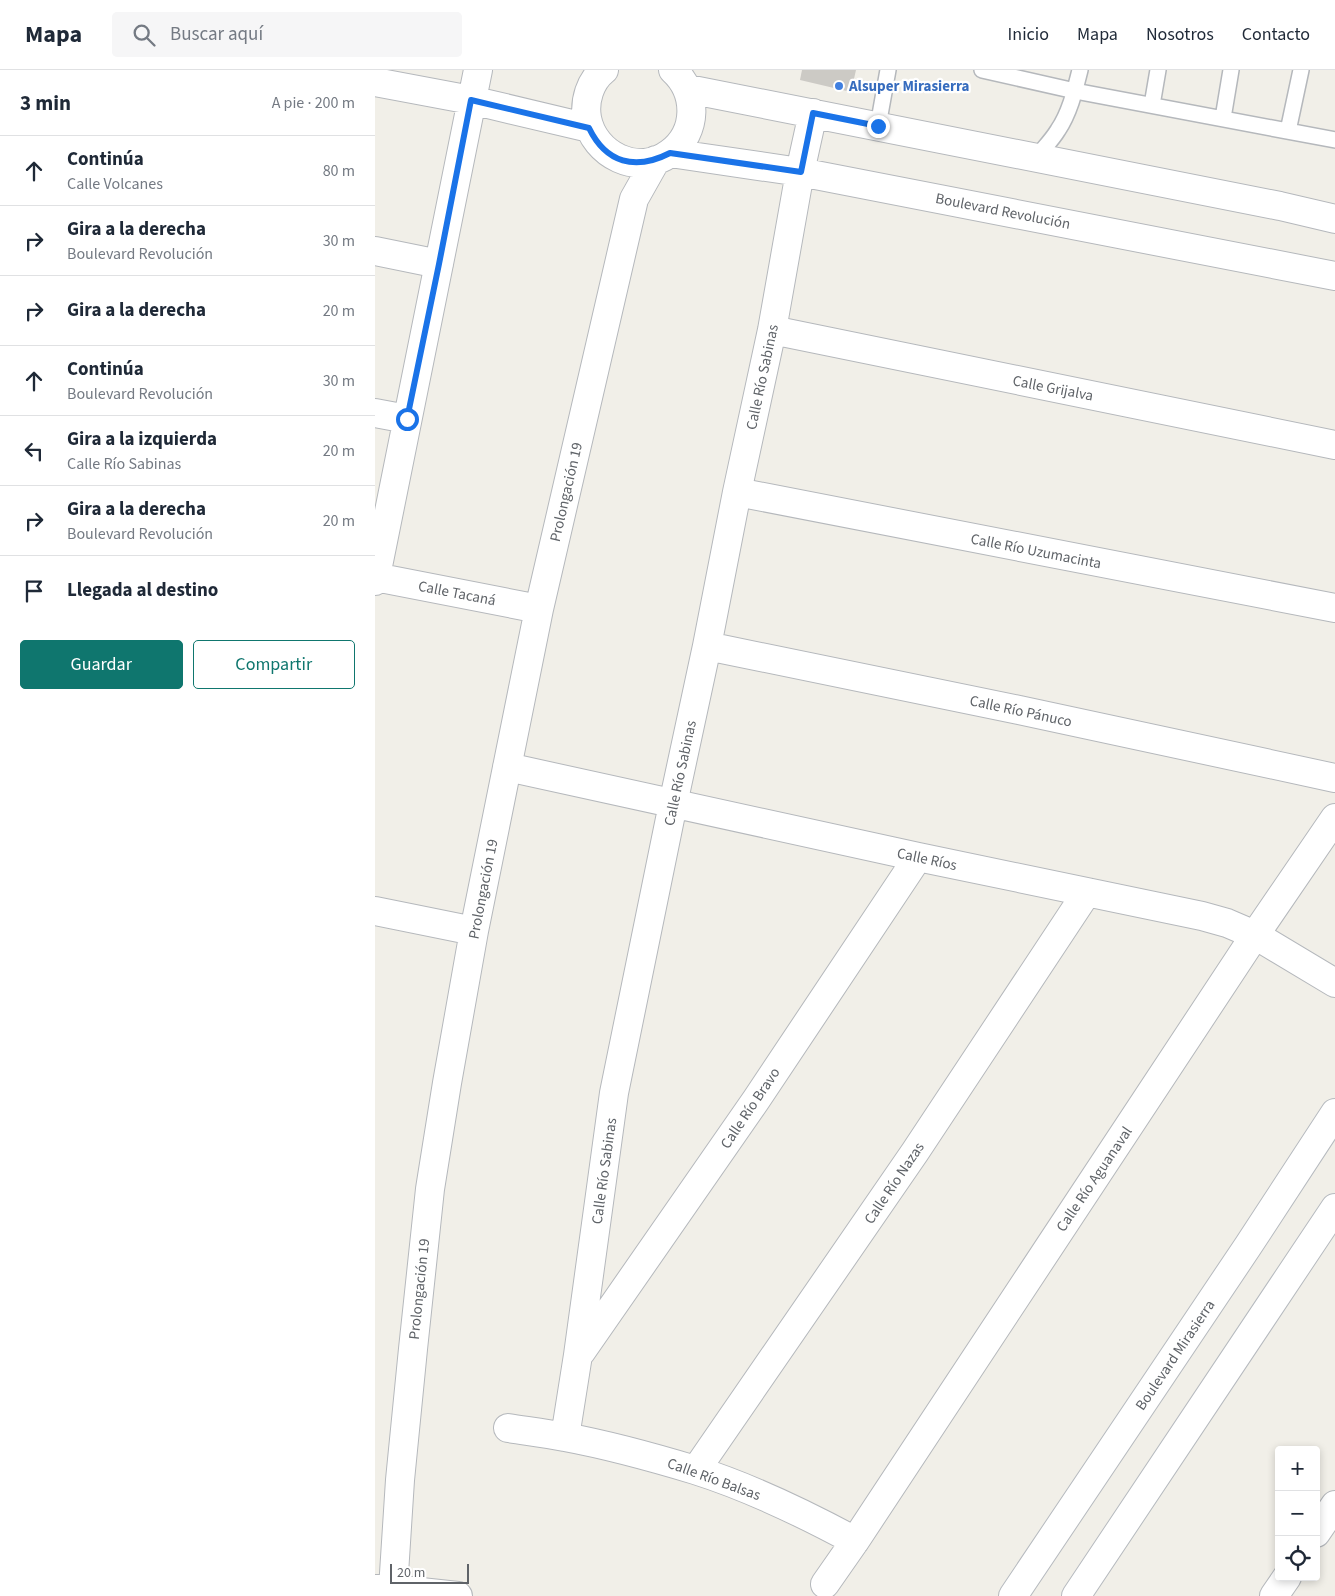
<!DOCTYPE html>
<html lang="es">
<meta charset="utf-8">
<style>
:root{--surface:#fff;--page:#f6f6f7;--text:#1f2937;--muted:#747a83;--line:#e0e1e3;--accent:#0f766e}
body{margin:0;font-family:"Source Sans 3",sans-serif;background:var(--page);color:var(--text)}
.controls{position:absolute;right:15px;bottom:15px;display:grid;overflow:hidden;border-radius:5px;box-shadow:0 2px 8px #0003}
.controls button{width:45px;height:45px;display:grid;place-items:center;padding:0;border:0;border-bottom:1px solid var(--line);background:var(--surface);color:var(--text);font:25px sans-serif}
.scale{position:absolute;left:15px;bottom:12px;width:79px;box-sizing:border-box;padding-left:5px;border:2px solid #5f6368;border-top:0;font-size:14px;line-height:18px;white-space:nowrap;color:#5f6368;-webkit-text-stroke:4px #fff;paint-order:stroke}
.stop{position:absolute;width:15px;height:15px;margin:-11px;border:4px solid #1a73e8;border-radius:50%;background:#fff}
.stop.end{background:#1a73e8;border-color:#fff;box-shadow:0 1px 5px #0008}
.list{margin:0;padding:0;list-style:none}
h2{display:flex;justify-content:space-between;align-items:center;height:65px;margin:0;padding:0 20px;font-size:21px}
h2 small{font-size:16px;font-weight:400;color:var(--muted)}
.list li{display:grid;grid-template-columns:32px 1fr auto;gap:15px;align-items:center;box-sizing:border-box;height:70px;padding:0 20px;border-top:1px solid var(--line)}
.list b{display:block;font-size:19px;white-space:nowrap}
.list p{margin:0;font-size:16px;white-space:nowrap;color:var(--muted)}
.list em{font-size:16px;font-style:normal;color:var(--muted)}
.actions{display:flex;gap:10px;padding:15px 20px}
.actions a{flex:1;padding:11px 0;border:1px solid var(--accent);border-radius:5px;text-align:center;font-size:18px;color:var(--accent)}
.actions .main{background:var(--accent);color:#fff}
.icon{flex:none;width:28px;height:28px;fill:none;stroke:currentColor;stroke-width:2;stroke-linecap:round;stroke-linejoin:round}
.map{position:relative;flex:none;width:960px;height:1526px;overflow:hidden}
header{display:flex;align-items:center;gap:30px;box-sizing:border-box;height:70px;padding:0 25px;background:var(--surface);border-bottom:1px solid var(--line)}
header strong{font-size:24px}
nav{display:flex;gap:28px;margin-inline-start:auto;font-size:18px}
.search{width:350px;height:45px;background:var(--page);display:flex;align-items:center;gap:12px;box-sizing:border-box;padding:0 18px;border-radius:5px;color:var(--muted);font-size:19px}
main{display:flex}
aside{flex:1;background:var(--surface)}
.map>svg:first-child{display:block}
.building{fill:#cccac5}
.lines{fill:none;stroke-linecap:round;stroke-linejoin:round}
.lane-casing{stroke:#b5b8bc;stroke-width:18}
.street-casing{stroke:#b5b8bc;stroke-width:30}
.secondary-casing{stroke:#b6babf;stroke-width:30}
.lane{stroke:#fff;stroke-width:15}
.street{stroke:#fff;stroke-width:28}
.secondary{stroke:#fff;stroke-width:28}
.route{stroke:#1a73e8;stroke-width:6}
.shop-dot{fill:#3f7fe0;stroke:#fff;stroke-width:2}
.labels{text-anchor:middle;stroke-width:4.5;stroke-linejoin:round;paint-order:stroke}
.shop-label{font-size:15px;font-weight:bold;fill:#366cbe;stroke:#fff;text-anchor:start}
.street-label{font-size:15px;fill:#5f6368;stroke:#fff}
</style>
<header>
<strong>Mapa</strong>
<div class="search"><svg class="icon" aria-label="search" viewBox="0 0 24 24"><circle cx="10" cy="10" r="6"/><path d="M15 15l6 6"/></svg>Buscar aquí</div>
<nav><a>Inicio</a><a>Mapa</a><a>Nosotros</a><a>Contacto</a></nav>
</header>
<main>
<aside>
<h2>3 min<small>A pie · 200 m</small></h2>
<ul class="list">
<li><svg class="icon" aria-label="ahead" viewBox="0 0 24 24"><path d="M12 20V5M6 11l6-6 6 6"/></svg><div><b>Continúa</b><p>Calle Volcanes</p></div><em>80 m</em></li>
<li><svg class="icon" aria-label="right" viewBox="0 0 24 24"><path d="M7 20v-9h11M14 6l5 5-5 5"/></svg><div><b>Gira a la derecha</b><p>Boulevard Revolución</p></div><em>30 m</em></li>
<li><svg class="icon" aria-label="right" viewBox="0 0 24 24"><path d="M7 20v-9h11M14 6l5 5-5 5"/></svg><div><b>Gira a la derecha</b></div><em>20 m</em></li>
<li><svg class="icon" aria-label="ahead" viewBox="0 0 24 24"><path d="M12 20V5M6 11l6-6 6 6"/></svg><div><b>Continúa</b><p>Boulevard Revolución</p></div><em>30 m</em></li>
<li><svg class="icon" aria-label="left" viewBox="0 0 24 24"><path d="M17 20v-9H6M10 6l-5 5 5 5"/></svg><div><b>Gira a la izquierda</b><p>Calle Río Sabinas</p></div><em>20 m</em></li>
<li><svg class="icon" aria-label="right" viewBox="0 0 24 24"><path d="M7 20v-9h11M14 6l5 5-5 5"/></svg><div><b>Gira a la derecha</b><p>Boulevard Revolución</p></div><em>20 m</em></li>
<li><svg class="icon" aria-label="arrive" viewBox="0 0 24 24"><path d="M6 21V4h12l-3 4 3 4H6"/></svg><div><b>Llegada al destino</b></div></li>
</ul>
<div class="actions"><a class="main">Guardar</a><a>Compartir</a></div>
</aside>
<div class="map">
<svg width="960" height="1526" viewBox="0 0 960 1526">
<rect width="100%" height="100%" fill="#f1efe8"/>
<path class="building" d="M427,0H481L476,22L425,10Z"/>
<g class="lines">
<g class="lane-casing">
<path id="lane" d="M607,0L700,21L960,70
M777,35L783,0
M848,48L856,0
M503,56L513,0
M913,61L926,0
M661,88C668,79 677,70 683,60C695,42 700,20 705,0"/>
</g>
<g class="street-casing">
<path id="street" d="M229,0C215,11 209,31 212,48C219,85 263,107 295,83C323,62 323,23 298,0
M0,12L96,30L214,58
M313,19L905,136L960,149
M295,83L425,102L960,206
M0,181L64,194
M397,260L960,375
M0,343L32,349
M362,422L960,538
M0,507L164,539
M0,511L103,0
M332,576L644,640L960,708
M132,697L543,787L827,846L852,853L880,865L960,913
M0,841L99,861
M206,1282L381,1030L543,787
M133,1358C152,1361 171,1363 190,1367C233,1375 277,1387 320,1400C374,1417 430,1444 480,1471
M190,1367L203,1285L239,1023L298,734L332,576L362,422L397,260L425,102L438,43
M321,1400L540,1082L712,822
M941,1463L960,1435
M450,1514L480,1471L880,865L960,748
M0,1519H18L83,1526
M15,1526L18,1519L25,1410L38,1279L55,1119L72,1013L99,861L164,539L259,129L281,90
M899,1526L912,1507"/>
</g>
<g class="secondary-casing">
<path id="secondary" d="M638,1526L873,1176L960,1043
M701,1526L960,1138"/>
</g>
<use href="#lane" class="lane"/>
<use href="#street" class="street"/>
<use href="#secondary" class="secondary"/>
</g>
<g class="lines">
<path class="route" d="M32,349L64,194L96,30L214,58C231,93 260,101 295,83L426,102L438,43L503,56"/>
</g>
<circle class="shop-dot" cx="464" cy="16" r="5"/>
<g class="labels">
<g class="shop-label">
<text x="474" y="21">Alsuper Mirasierra</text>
</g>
<g class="street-label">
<text transform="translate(628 141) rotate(11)" y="5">Boulevard Revolución</text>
<text transform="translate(387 307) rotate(-78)" y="5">Calle Río Sabinas</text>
<text transform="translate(678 318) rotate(11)" y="5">Calle Grijalva</text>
<text transform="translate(191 422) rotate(-77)" y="5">Prolongación 19</text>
<text transform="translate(661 481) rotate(11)" y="5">Calle Río Uzumacinta</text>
<text transform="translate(82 523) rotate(11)" y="5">Calle Tacaná</text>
<text transform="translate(646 641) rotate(12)" y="5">Calle Río Pánuco</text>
<text transform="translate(305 703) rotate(-78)" y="5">Calle Río Sabinas</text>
<text transform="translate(552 789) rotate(12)" y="5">Calle Ríos</text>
<text transform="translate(108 819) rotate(-79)" y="5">Prolongación 19</text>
<text transform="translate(375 1038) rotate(-56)" y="5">Calle Río Bravo</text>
<text transform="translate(229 1101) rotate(-82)" y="5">Calle Río Sabinas</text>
<text transform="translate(719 1109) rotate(-56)" y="5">Calle Río Aguanaval</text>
<text transform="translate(519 1113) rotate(-56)" y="5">Calle Río Nazas</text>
<text transform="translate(44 1219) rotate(-84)" y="5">Prolongación 19</text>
<text transform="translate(800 1285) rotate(-56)" y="5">Boulevard Mirasierra</text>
<text transform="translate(339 1409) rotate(20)" y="5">Calle Río Balsas</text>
</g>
</g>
</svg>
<div class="controls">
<button>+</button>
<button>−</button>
<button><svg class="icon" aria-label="locate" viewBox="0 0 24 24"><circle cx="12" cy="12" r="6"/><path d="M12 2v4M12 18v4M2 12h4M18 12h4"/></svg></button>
</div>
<div class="scale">20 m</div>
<div class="stop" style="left:32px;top:349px"></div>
<div class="stop end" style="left:503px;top:56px"></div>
</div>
</main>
